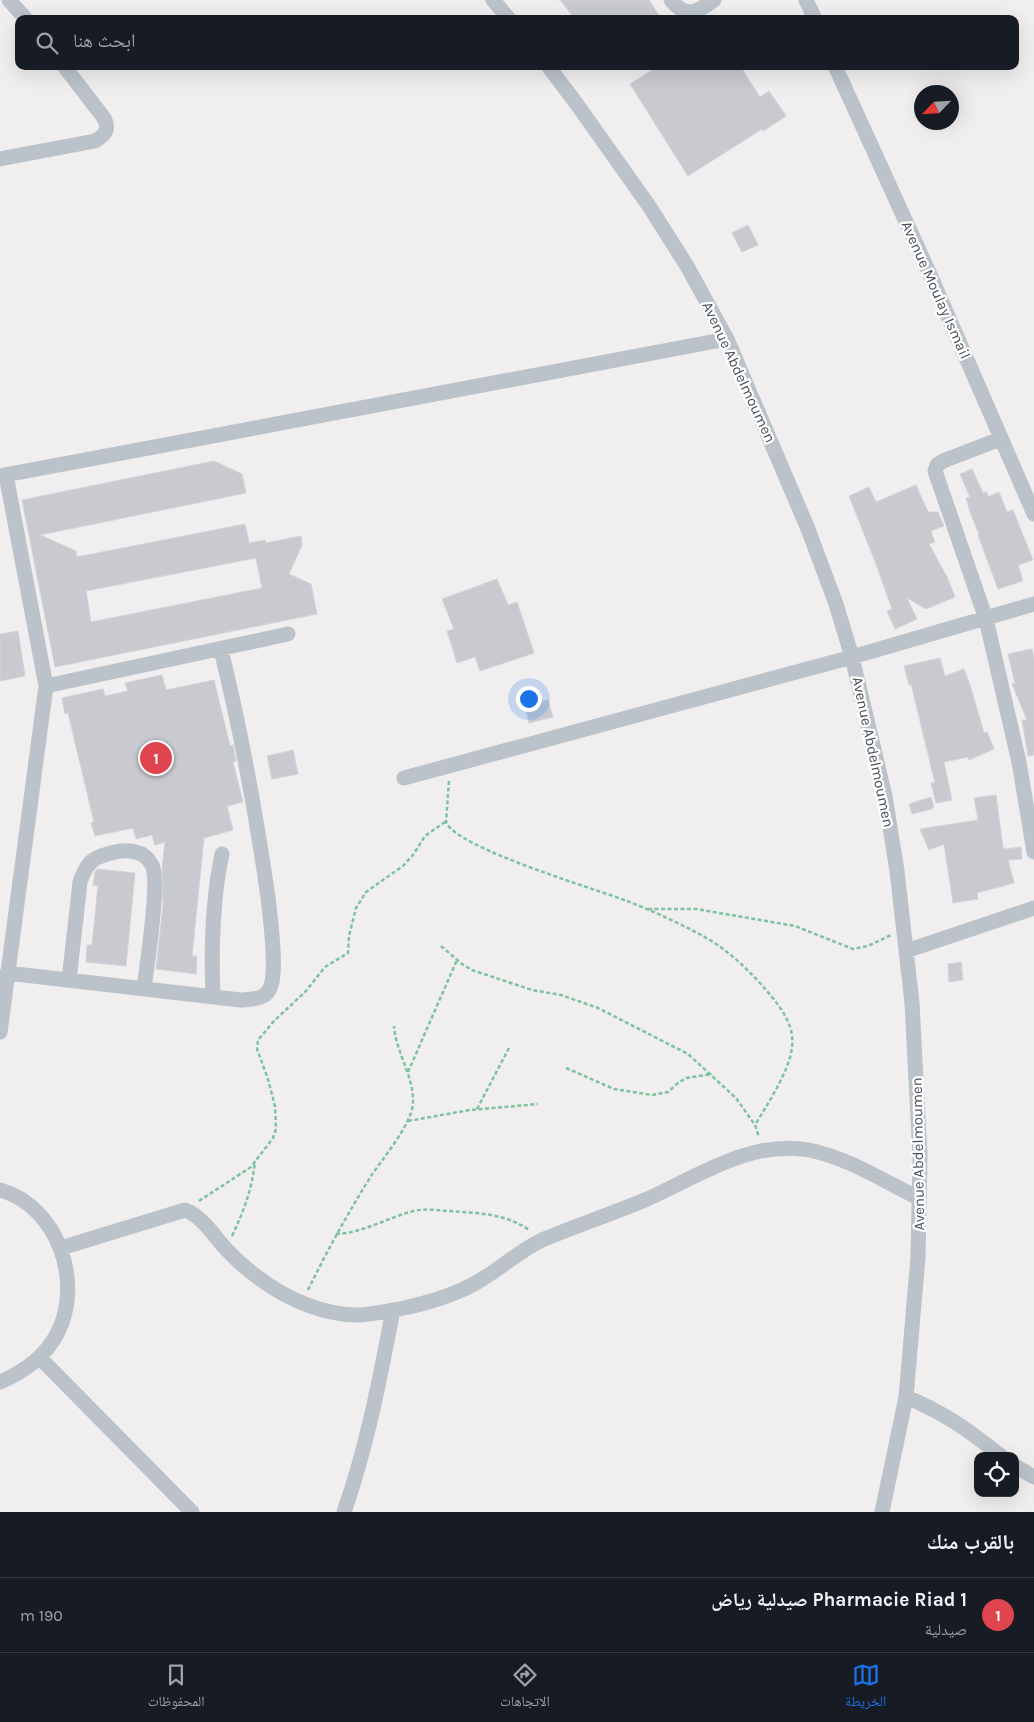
<!DOCTYPE html>
<html lang="ar">
<meta charset="utf-8">
<style>
:root{--surface:#171b24;--page:#242831;--text:#f1f3f6;--muted:#9ea1a6;--line:#363941;--accent:#1a73e8}
body{margin:0;font-family:Karla,"Noto Naskh Arabic",sans-serif;background:var(--page);color:var(--text);direction:rtl}
.controls{position:absolute;right:15px;bottom:15px;display:grid;overflow:hidden;border-radius:10px;box-shadow:0 5px 20px #0002}
.controls button{width:45px;height:45px;display:grid;place-items:center;padding:0;border:0;border-bottom:1px solid var(--line);background:var(--surface);color:var(--text);font:25px sans-serif}
.compass{position:absolute;left:914px;top:85px;width:45px;height:45px;border-radius:50%;background:var(--surface);box-shadow:0 5px 20px #0002;rotate:245deg}
.you{position:absolute;left:528px;top:698px;width:18px;height:18px;margin:-12px;border:4px solid #fff;border-radius:50%;background:#1a73e8;box-shadow:0 0 0 8px #1a73e833}
.badge{display:grid;place-items:center;width:32px;height:32px;border-radius:50%;background:var(--accent);color:#fff;font-size:16px;font-weight:700}
.pin{position:absolute;translate:-50% -50%;border:2px solid #fff;box-shadow:0 1px 5px #0006}
.list{margin:0;padding:0;list-style:none}
h2{display:flex;justify-content:space-between;align-items:center;height:65px;margin:0;padding:0 20px;font-size:21px}
h2 small{font-size:16px;font-weight:400;color:var(--muted)}
.list li{display:grid;grid-template-columns:32px 1fr auto;gap:15px;align-items:center;box-sizing:border-box;height:75px;padding:0 20px;border-top:1px solid var(--line)}
.list b{display:block;font-size:19px;white-space:nowrap}
.list p{margin:0;font-size:16px;white-space:nowrap;color:var(--muted)}
.list em{font-size:16px;font-style:normal;color:var(--muted)}
.icon{flex:none;width:28px;height:28px;fill:none;stroke:currentColor;stroke-width:2;stroke-linecap:round;stroke-linejoin:round}
.map{position:relative;flex:none;width:1034px;height:1512px;overflow:hidden;direction:ltr}
.search{position:absolute;background:var(--surface);box-shadow:0 5px 20px #0002;left:15px;right:15px;top:15px;height:55px;display:flex;align-items:center;gap:12px;box-sizing:border-box;padding:0 18px;border-radius:10px;color:var(--muted);font-size:19px}
.sheet{height:140px;background:var(--surface)}
nav{display:flex;justify-content:space-around;align-items:center;box-sizing:border-box;height:70px;border-top:1px solid var(--line);background:var(--surface);font-size:14px;color:var(--muted)}
nav a{display:grid;justify-items:center;gap:2px}
nav .on{color:var(--accent)}
.map>svg:first-child{display:block}
.building{fill:#c9cad0;stroke:#d2d4d9;fill-rule:evenodd}
.lines{fill:none;stroke-linecap:round;stroke-linejoin:round}
.path{stroke:#7dc39f;stroke-width:2.5;stroke-dasharray:4 2.5;stroke-linecap:butt}
.minor{stroke:#bbc2c9;stroke-width:15}
.labels{text-anchor:middle;stroke-width:4.5;stroke-linejoin:round;paint-order:stroke}
.street-label{font-size:15px;fill:#485159;stroke:#fff}
</style>
<div class="map">
<svg width="1034" height="1512" viewBox="0 0 1034 1512">
<rect width="100%" height="100%" fill="#f0eeee"/>
<path class="building" d="M560,0H649L661,19H575Z
M659,66H740L760,97L769,91L786,116L763,131L762,129L688,176L630,84Z
M748,225L758,245L742,252L732,233Z
M214,461L242,474L246,493L40,535L76,551L77,557L245,524L249,543L265,540L266,543L301,536L302,545L289,574L311,584L317,614L55,667L22,500ZM256,558L262,588L91,622L86,591Z
M972,469L983,493L987,492L988,497L999,492L1007,512L1013,510L1033,560L1018,565L1023,581L998,589L978,535L979,534L970,512L966,498L970,497L960,474Z
M916,485L928,512H938L944,526L931,531L935,542L929,544L947,577L955,597L926,609L907,598L917,619L895,629L887,611L892,609L876,564L849,496L869,487L876,502Z
M497,579L508,605L517,602L534,653L480,671L475,657L457,663L447,631L454,629L442,599Z
M18,631L25,676L0,681V634Z
M1032,649L1034,658V755L1028,756L1022,720H1027L1012,684L1015,683L1008,654Z
M940,658L945,676L964,669L971,688L984,733L987,732L994,749L969,760L968,757L944,762L952,800L936,803L931,783H935L911,684L909,685L904,666Z
M162,675L166,690L214,680L230,746L233,745L236,761L233,762L243,802L227,806L233,830L204,838L192,956H197L196,974L156,969L163,905L162,868L165,842L155,845L152,835L136,839L133,828L95,836L91,823L94,822L68,713L65,714L62,698L103,689L105,696L128,691L125,683Z
M548,700L553,717L529,723L525,705Z
M293,750L298,774L272,779L267,756Z
M996,795L1003,848L1005,849L1021,847L1022,859L1008,860L1014,883L977,893L978,899L953,903L944,844L929,850L920,829L978,820L974,798Z
M931,797L934,807L931,808L932,809L912,814L909,804Z
M97,869L135,873L126,966L86,962L87,945H92L98,886L93,885L95,872Z
M961,962L963,980L949,982L948,964Z"/>
<g class="lines">
<path class="path" d="M449,781L446,822C456,848 596,889 627,901C653,911 679,923 703,936C727,949 749,970 766,990C780,1006 795,1025 792,1047C790,1070 767,1105 755,1125
M648,909H696L795,926L853,949L868,946L891,935
M441,946L462,964L472,970L532,990L561,995L598,1008L688,1054L736,1098L755,1125L759,1137
M566,1068L614,1089L652,1095L668,1092L678,1083L686,1078L712,1074
M408,1072L457,960
M477,1109L509,1048
M408,1121L470,1110L538,1104
M199,1201L251,1167L273,1138L276,1129L275,1106L268,1079L257,1049L258,1040L274,1021L305,992L325,967L348,953L349,936L356,908L366,892L403,866L413,855L425,836L445,822
M336,1234C362,1233 385,1219 410,1212C423,1208 434,1210 448,1211C476,1213 505,1213 529,1230
M232,1236C244,1210 252,1190 255,1161
M308,1290C327,1251 348,1213 371,1176C383,1158 412,1124 413,1103C414,1076 396,1053 394,1026"/>
<path class="minor" d="M9,0L26,19
M493,0L509,19
M671,0C686,19 697,12 714,0
M806,0L815,19
M548,66L576,103L649,206L687,266L727,339L808,529L836,604L852,657L885,796L897,871L912,1003L920,1156L918,1257L906,1397L882,1512
M835,66L928,270L1034,514
M0,159L95,141C105,135 110,130 104,118L64,66
M1000,439L943,461L937,465L935,471L986,619L1019,762L1034,852
M0,476L727,339
M46,686L288,634
M404,778L852,657L1034,604
M906,951L1034,908
M7,973L240,1000C252,999 265,1000 270,988C278,972 270,917 268,897C256,814 241,731 221,650
M69,980L80,882C87,863 91,858 111,853C126,849 144,849 152,865C160,880 147,966 144,988
M213,996C211,948 212,901 222,854
M0,1032L46,686L6,475
M0,1190C58,1206 84,1283 57,1334C44,1358 24,1372 0,1382
M61,1248L185,1210C202,1216 214,1236 226,1249C237,1261 250,1272 263,1281C289,1300 323,1314 355,1315C371,1315 388,1311 404,1308C427,1303 451,1296 472,1285C497,1272 517,1252 542,1240C576,1226 611,1214 645,1200C695,1178 751,1139 809,1150C849,1158 883,1181 919,1198
M40,1358L192,1512
M906,1397C943,1412 970,1431 1001,1456
M1015,1466L1034,1477
M344,1512C367,1447 380,1378 393,1310"/>
</g>
<g class="labels">
<g class="street-label">
<text transform="translate(936 290) rotate(66)" y="5">Avenue Moulay Ismail</text>
<text transform="translate(739 372) rotate(65)" y="5">Avenue Abdelmoumen</text>
<text transform="translate(873 752) rotate(78)" y="5">Avenue Abdelmoumen</text>
<text transform="translate(918 1154) rotate(-91)" y="5">Avenue Abdelmoumen</text>
</g>
</g>
</svg>
<div class="controls">
<button><svg class="icon" aria-label="locate" viewBox="0 0 24 24"><circle cx="12" cy="12" r="6"/><path d="M12 2v4M12 18v4M2 12h4M18 12h4"/></svg></button>
</div>
<svg class="compass" viewBox="-18 -18 36 36"><path d="M0-13l5 13h-10z" fill="#e53935"/><path d="M0 13l5-13h-10z" fill="#9ea1a6"/></svg>
<div class="you"></div>
<div class="pin badge" style="left:156px;top:758px;background:#e0444e">1</div>
<div class="search"><svg class="icon" aria-label="search" viewBox="0 0 24 24"><circle cx="10" cy="10" r="6"/><path d="M15 15l6 6"/></svg>ابحث هنا</div>
</div>
<section class="sheet">
<h2>بالقرب منك<small></small></h2>
<ul class="list">
<li><span class="badge" style="background:#e0444e">1</span><div><b>Pharmacie Riad 1 صيدلية رياض</b><p>صيدلية</p></div><em>190 m</em></li>
</ul>
</section>
<nav>
<a class="on"><svg class="icon" aria-label="map" viewBox="0 0 24 24"><path d="M3 6l6-2 6 2 6-2v14l-6 2-6-2-6 2zM9 4v14M15 6v14"/></svg>الخريطة</a>
<a><svg class="icon" aria-label="directions" viewBox="0 0 24 24"><path d="M12 3l9 9-9 9-9-9zM9 14v-3h6M13 9l2 2-2 2"/></svg>الاتجاهات</a>
<a><svg class="icon" aria-label="saved" viewBox="0 0 24 24"><path d="M7 4h10v16l-5-4-5 4z"/></svg>المحفوظات</a>
</nav>
